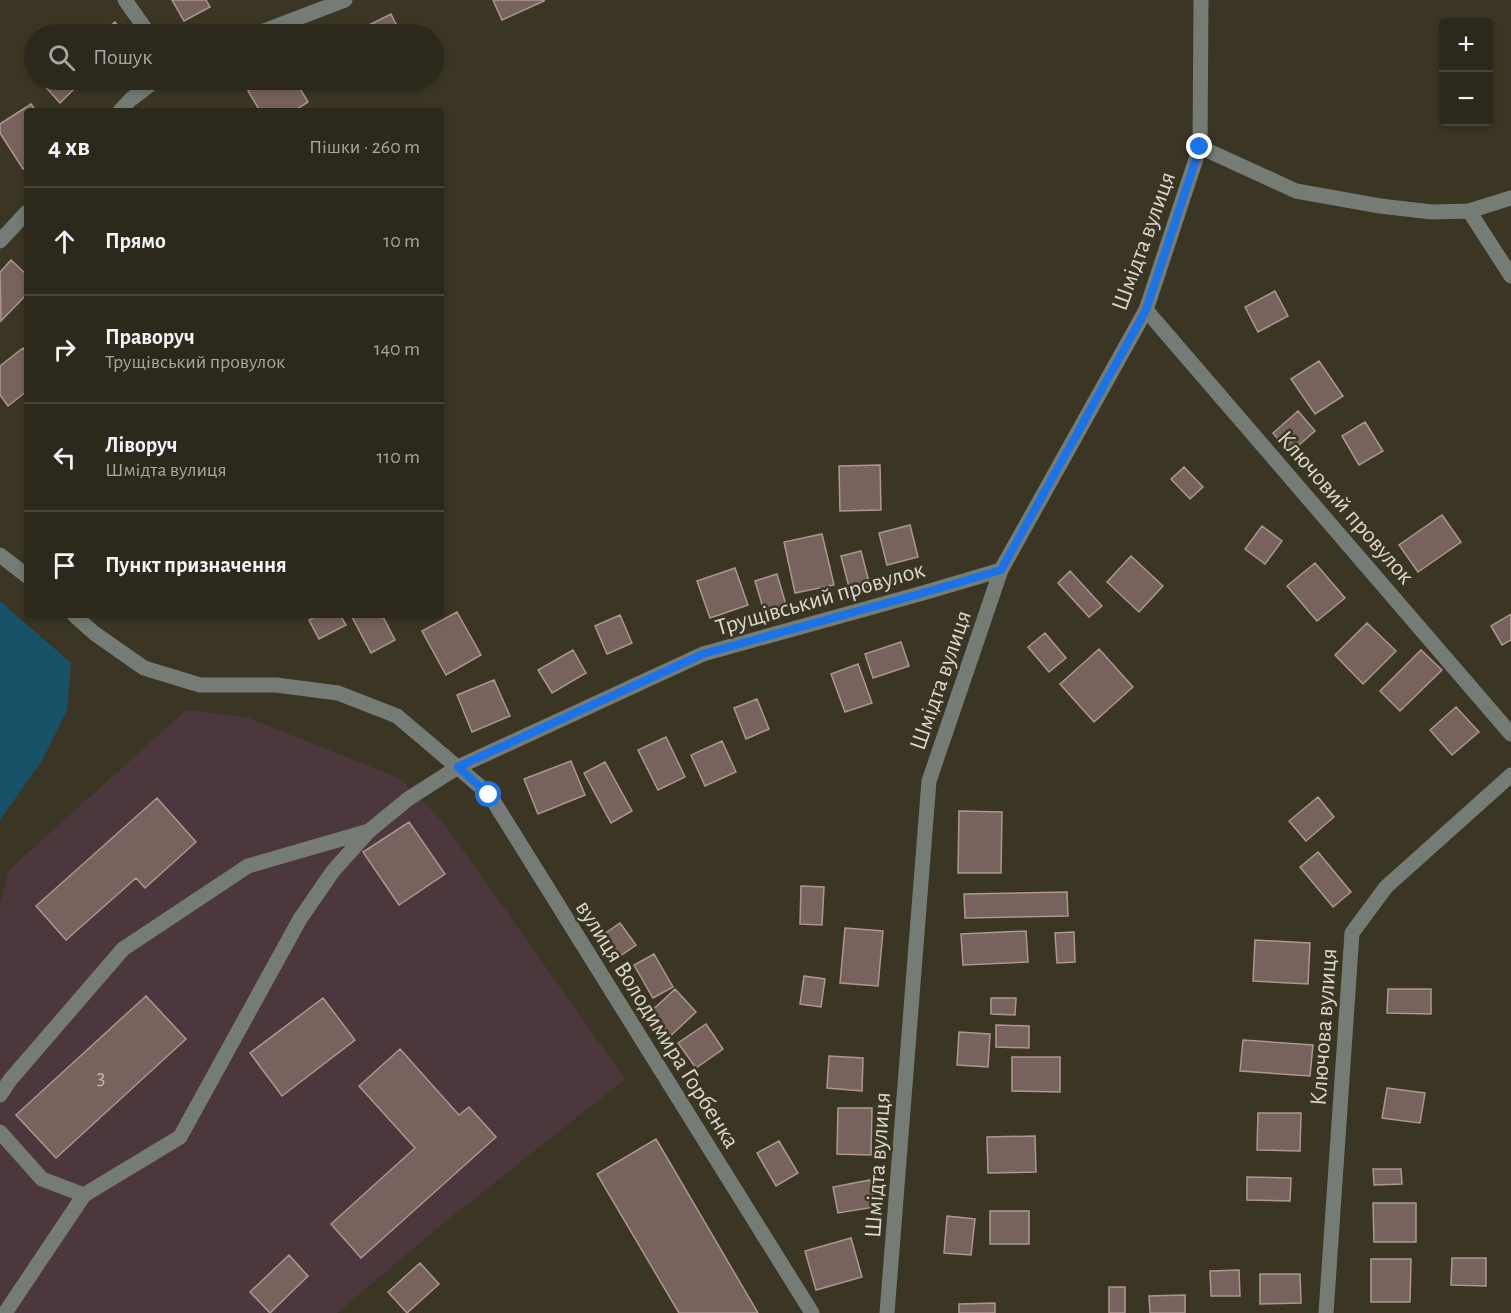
<!DOCTYPE html>
<html lang="uk">
<meta charset="utf-8">
<style>
:root{--surface:#2c281b;--page:#383428;--text:#f1f3f6;--muted:#a6a6a3;--line:#48443a}
body{margin:0;font-family:"Alegreya Sans",sans-serif;background:var(--page);color:var(--text)}
.controls{position:absolute;right:18px;top:18px;display:grid;overflow:hidden;border-radius:6px;box-shadow:0 3px 9px #0003}
.controls button{width:54px;height:54px;display:grid;place-items:center;padding:0;border:0;border-bottom:2px solid var(--line);background:var(--surface);color:var(--text);font:30px sans-serif}
.stop{position:absolute;width:18px;height:18px;margin:-14px;border:4px solid #1a73e8;border-radius:50%;background:#fff}
.stop.end{background:#1a73e8;border-color:#fff;box-shadow:0 2px 6px #0008}
.list{margin:0;padding:0;list-style:none}
h2{display:flex;justify-content:space-between;align-items:center;height:78px;margin:0;padding:0 24px;font-size:26px}
h2 small{font-size:20px;font-weight:400;color:var(--muted)}
.list li{display:grid;grid-template-columns:39px 1fr auto;gap:18px;align-items:center;box-sizing:border-box;height:108px;padding:0 24px;border-top:2px solid var(--line)}
.list b{display:block;font-size:22px;white-space:nowrap}
.list p{margin:0;font-size:20px;white-space:nowrap;color:var(--muted)}
.list em{font-size:20px;font-style:normal;color:var(--muted)}
.icon{flex:none;width:33px;height:33px;fill:none;stroke:currentColor;stroke-width:2;stroke-linecap:round;stroke-linejoin:round}
.map{position:relative;flex:none;width:1511px;height:1313px;overflow:hidden}
.search{position:absolute;background:var(--surface);box-shadow:0 3px 9px #0003;left:24px;top:24px;width:420px;height:66px;display:flex;align-items:center;gap:15px;box-sizing:border-box;padding:0 21px;border-radius:33px;color:var(--muted);font-size:22px}
.panel{position:absolute;background:var(--surface);box-shadow:0 3px 9px #0003;left:24px;top:108px;width:420px;height:510px;border-radius:6px}
.map>svg:first-child{display:block}
.medical{fill:#4c373d}
.water{fill:#175268}
.building{fill:#78625d;stroke:#ae9690;stroke-width:1.5}
.lines{fill:none;stroke-linecap:round;stroke-linejoin:round}
.minor{stroke:#757c75;stroke-width:15}
.route{stroke:#1a73e8;stroke-width:8}
.labels{text-anchor:middle;stroke-width:5;stroke-linejoin:round;paint-order:stroke}
.number-label{font-size:21px;fill:#c2bab0}
.street-label{font-size:24px;fill:#dbd7cc;stroke:#3b3624}
</style>
<div class="map">
<svg width="1511" height="1313" viewBox="0 0 1511 1313">
<rect width="100%" height="100%" fill="#3b3624"/>
<path class="medical" d="M186,710L246,717L401,779L443,822L625,1079L440,1226L337,1313H0V904L9,870Z"/>
<path class="water" d="M0,601L71,663L67,710L43,759L0,820Z"/>
<path class="building" d="M172,0H206L210,7L184,21Z
M493,0H544V1L502,20Z
M391,14L401,34H351Z
M115,22L124,34H99Z
M48,80H71L77,86L60,103L43,84Z
M266,80H295L308,102L294,111H260L248,91Z
M31,104L36,111H27V166L23,169L0,133V124Z
M11,260L27,275V294L1,321L0,272Z
M1275,291L1288,316L1258,332L1245,307Z
M23,348L27,353V391L8,406L0,395V366Z
M1319,361L1343,396L1315,414L1291,379Z
M1298,411L1315,431L1290,453L1273,433Z
M1365,422L1383,451L1359,465L1342,436Z
M880,465L881,510L840,511L839,466Z
M1184,467L1203,487L1190,499L1171,479Z
M1442,515L1461,542L1418,572L1399,545Z
M910,525L918,557L887,565L879,533Z
M1262,526L1282,541L1265,564L1245,549Z
M822,534L834,585L795,593L784,542Z
M861,551L870,586L850,591L841,556Z
M1131,556L1163,586L1139,612L1107,582Z
M1315,563L1345,598L1317,621L1287,586Z
M735,568L748,605L710,618L697,581Z
M1070,571L1102,606L1089,617L1058,583Z
M777,574L786,605L764,611L755,581Z
M457,612L481,655L446,675L422,631Z
M1511,614V640L1502,645L1491,626Z
M319,615H340L346,625L319,639L309,620Z
M356,615H382L395,640L371,653L352,617Z
M620,615L632,643L607,654L595,626Z
M1367,623L1396,651L1363,684L1335,655Z
M1045,633L1066,658L1049,672L1028,647Z
M901,642L909,666L873,678L865,654Z
M1099,649L1133,687L1094,722L1060,684Z
M573,650L586,673L552,693L538,670Z
M1421,650L1442,670L1400,711L1380,691Z
M858,664L872,703L845,712L831,674Z
M494,680L510,716L472,732L457,695Z
M757,699L769,729L746,739L734,708Z
M1456,707L1479,732L1452,755L1430,730Z
M666,737L685,777L658,790L638,750Z
M722,741L736,772L705,786L691,755Z
M571,761L585,795L538,814L524,779Z
M605,762L632,811L611,823L584,773Z
M1318,797L1334,817L1306,841L1289,821Z
M157,798L196,842L145,888L136,878L66,940L36,906Z
M959,811L1002,812L1001,873H958Z
M409,822L445,874L399,905L363,852Z
M1318,852L1351,892L1333,907L1300,867Z
M801,886L824,887L822,925L800,924Z
M1067,892L1068,916L965,918L964,894Z
M620,923L636,945L613,961L597,939Z
M845,928L883,931L878,986L840,983Z
M1026,931L1028,962L963,965L961,934Z
M1074,932L1075,962L1057,963L1055,933Z
M1255,940L1310,943L1308,984L1253,981Z
M654,954L673,987L653,998L634,965Z
M804,976L825,979L821,1007L800,1004Z
M675,989L696,1012L665,1041L644,1018Z
M1388,989H1431V1014L1387,1013Z
M146,996L186,1039L56,1158L16,1115Z
M323,998L355,1040L282,1096L250,1053Z
M991,998H1016L1015,1015L991,1014Z
M706,1024L723,1049L696,1068L678,1043Z
M996,1025L1029,1026V1048L996,1047Z
M959,1032L990,1034L988,1067L957,1065Z
M1243,1040L1313,1045L1310,1076L1240,1071Z
M400,1049L459,1115L469,1107L496,1137L361,1258L331,1224L415,1148L359,1086Z
M829,1056L863,1058L862,1091L827,1088Z
M1012,1057H1060V1092L1012,1091Z
M1387,1088L1425,1093L1420,1123L1382,1118Z
M838,1108H872L871,1155L837,1154Z
M1258,1113H1301L1300,1151L1257,1150Z
M1035,1136L1036,1172L988,1173L987,1137Z
M656,1139L758,1313H679L597,1174Z
M779,1141L798,1173L776,1186L757,1153Z
M1373,1169H1401L1402,1184L1374,1185Z
M1247,1177L1291,1178L1290,1201L1247,1200Z
M870,1180L875,1207L838,1213L833,1187Z
M1373,1203H1416V1242H1374Z
M990,1211H1029V1244H990Z
M947,1216L975,1219L971,1255L944,1253Z
M851,1238L862,1277L816,1290L805,1251Z
M289,1255L308,1276L270,1313L250,1292Z
M1452,1258H1486V1286L1451,1285Z
M1371,1259H1411L1410,1302H1371Z
M420,1263L439,1284L407,1313L388,1292Z
M1239,1270L1240,1296H1211L1210,1271Z
M1260,1274H1300L1301,1303L1260,1304Z
M1109,1287H1125V1313H1109Z
M1185,1295V1313H1150L1149,1296Z
M995,1303V1313H959V1304Z"/>
<g class="lines">
<path class="minor" d="M125,0L149,34
M256,34L345,0
M120,111L130,100L156,80
M1200,147L1296,191L1380,206L1432,212L1469,211L1511,198
M1469,211L1511,276
M0,241L27,212
M1146,310L1511,734
M0,555L27,576
M74,615L94,633L144,668L200,685H276L338,693L397,716L489,794L812,1313
M0,1095L10,1080L123,949L248,866L369,831
M0,1132L42,1179L84,1195
M5,1313L84,1195L180,1137L300,919L333,871L369,831L408,799L458,767L703,654L923,593L1001,570
M887,1313L929,781L1001,570L1146,310L1200,147L1201,0
M1326,1313L1352,933L1386,887L1511,775"/>
</g>
<g class="lines">
<path class="route" d="M489,795L458,767L703,654L923,593L1001,570L1146,310L1200,147"/>
</g>
<g class="labels">
<g class="number-label">
<text x="101" y="1084">3</text>
</g>
<g class="street-label">
<text transform="translate(1143 241) rotate(-70)" y="8">Шмідта вулиця</text>
<text transform="translate(1346 507) rotate(49)" y="8">Ключовий провулок</text>
<text transform="translate(820 598) rotate(-16)" y="8">Трущівський провулок</text>
<text transform="translate(940 680) rotate(-71)" y="8">Шмідта вулиця</text>
<text transform="translate(658 1024) rotate(58)" y="8">вулиця Володимира Горбенка</text>
<text transform="translate(1323 1027) rotate(-86)" y="8">Ключова вулиця</text>
<text transform="translate(877 1165) rotate(-86)" y="8">Шмідта вулиця</text>
</g>
</g>
</svg>
<div class="controls">
<button>+</button>
<button>−</button>
</div>
<div class="stop" style="left:489px;top:795px"></div>
<div class="stop end" style="left:1200px;top:147px"></div>
<div class="search"><svg class="icon" aria-label="search" viewBox="0 0 24 24"><circle cx="10" cy="10" r="6"/><path d="M15 15l6 6"/></svg>Пошук</div>
<section class="panel">
<h2>4 хв<small>Пішки · 260 m</small></h2>
<ul class="list">
<li><svg class="icon" aria-label="ahead" viewBox="0 0 24 24"><path d="M12 20V5M6 11l6-6 6 6"/></svg><div><b>Прямо</b></div><em>10 m</em></li>
<li><svg class="icon" aria-label="right" viewBox="0 0 24 24"><path d="M7 20v-9h11M14 6l5 5-5 5"/></svg><div><b>Праворуч</b><p>Трущівський провулок</p></div><em>140 m</em></li>
<li><svg class="icon" aria-label="left" viewBox="0 0 24 24"><path d="M17 20v-9H6M10 6l-5 5 5 5"/></svg><div><b>Ліворуч</b><p>Шмідта вулиця</p></div><em>110 m</em></li>
<li><svg class="icon" aria-label="arrive" viewBox="0 0 24 24"><path d="M6 21V4h12l-3 4 3 4H6"/></svg><div><b>Пункт призначення</b></div></li>
</ul>
</section>
</div>
